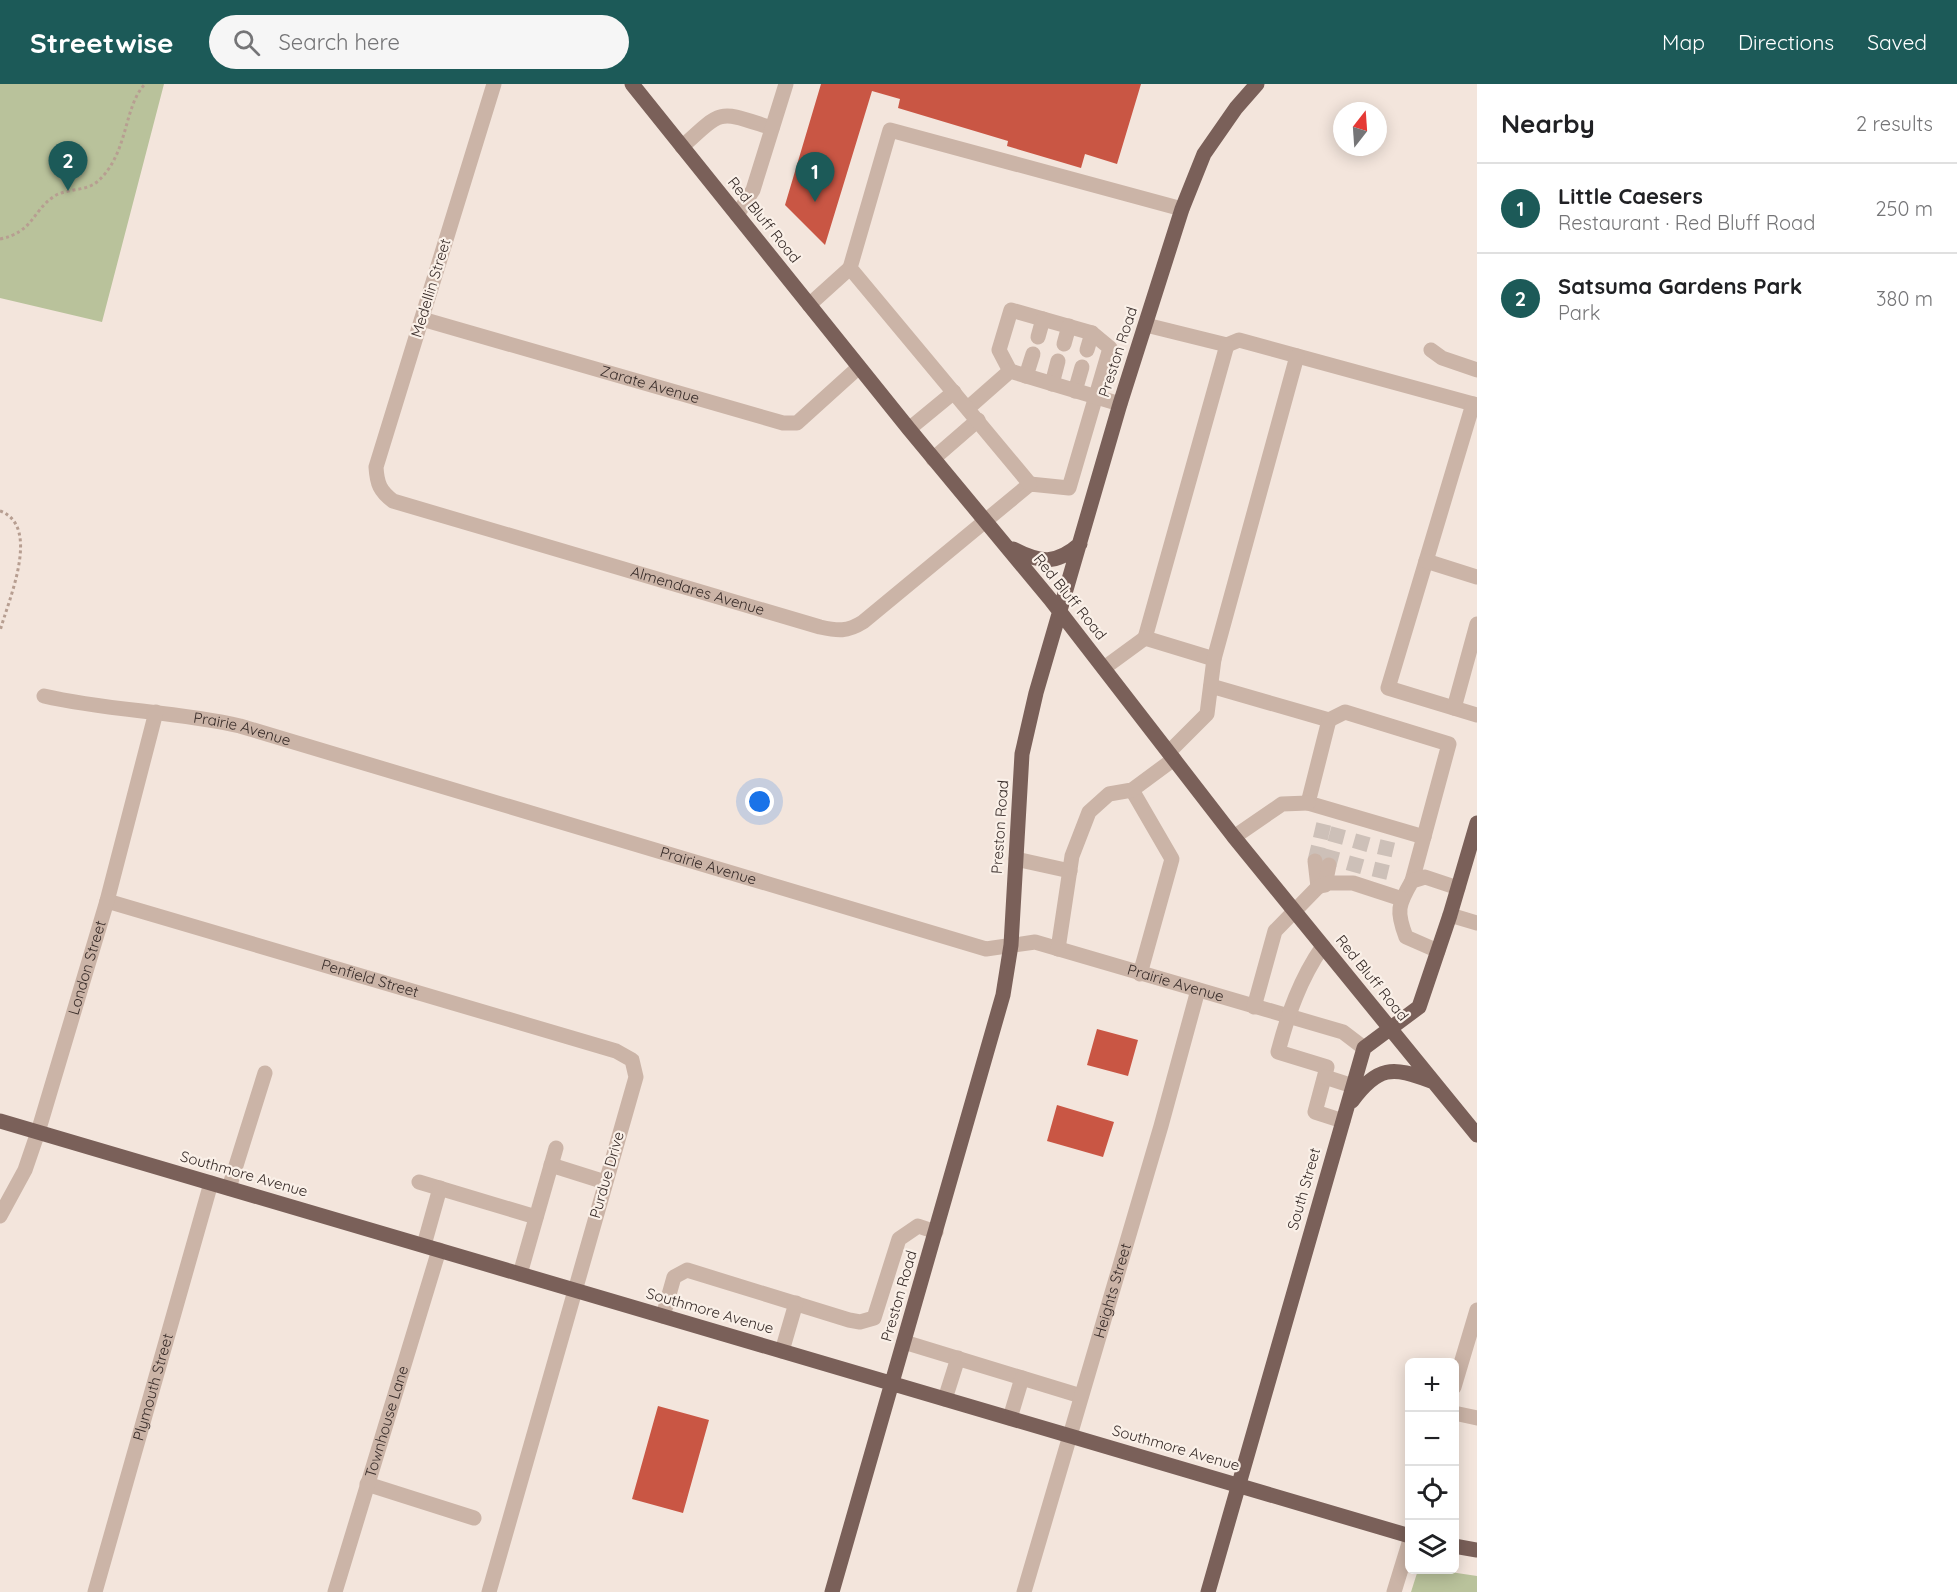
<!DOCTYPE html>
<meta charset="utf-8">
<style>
:root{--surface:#fff;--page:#f6f6f6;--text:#202124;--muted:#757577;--line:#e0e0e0;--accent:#1c5a58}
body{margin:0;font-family:Quicksand,sans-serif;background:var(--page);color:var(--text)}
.controls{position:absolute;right:18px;bottom:18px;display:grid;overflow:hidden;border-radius:9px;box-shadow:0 3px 15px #0003}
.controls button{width:54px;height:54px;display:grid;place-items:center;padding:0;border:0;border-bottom:2px solid var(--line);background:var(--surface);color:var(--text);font:30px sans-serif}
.compass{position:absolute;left:1333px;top:18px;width:54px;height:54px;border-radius:50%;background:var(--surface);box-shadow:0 3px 15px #0003;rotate:17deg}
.you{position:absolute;left:760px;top:718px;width:21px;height:21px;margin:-15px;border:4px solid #fff;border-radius:50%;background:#1a73e8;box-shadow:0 0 0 9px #1a73e833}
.badge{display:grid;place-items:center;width:39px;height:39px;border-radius:50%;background:var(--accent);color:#fff;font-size:20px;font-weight:700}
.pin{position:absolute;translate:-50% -50px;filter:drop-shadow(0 2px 3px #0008)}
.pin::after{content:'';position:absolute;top:32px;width:21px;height:18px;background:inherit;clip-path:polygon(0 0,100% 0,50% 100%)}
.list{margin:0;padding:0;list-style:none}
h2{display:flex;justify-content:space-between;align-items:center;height:78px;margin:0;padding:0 24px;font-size:26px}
h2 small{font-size:20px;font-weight:400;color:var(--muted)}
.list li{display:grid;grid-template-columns:39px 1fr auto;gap:18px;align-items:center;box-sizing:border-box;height:90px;padding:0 24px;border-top:2px solid var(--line)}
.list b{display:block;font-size:22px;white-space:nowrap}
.list p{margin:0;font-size:20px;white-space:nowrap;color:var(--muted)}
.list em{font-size:20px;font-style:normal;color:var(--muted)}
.icon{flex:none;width:33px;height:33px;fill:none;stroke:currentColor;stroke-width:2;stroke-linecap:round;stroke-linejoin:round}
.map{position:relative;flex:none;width:1477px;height:1508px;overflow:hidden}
header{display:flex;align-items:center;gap:36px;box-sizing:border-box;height:84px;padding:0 30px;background:var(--accent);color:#fff}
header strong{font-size:28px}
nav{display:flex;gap:33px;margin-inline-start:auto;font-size:21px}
.search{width:420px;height:54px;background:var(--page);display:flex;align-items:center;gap:15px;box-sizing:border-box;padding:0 21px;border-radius:33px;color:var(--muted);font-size:22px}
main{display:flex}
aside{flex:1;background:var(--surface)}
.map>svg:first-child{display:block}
.green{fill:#b9c29b}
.building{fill:#c95644}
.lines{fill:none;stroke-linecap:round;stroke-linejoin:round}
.minor-tunnel{stroke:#cdc0b8;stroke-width:15;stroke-dasharray:15 8;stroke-linecap:butt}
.path{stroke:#b79e91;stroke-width:3;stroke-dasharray:3 3;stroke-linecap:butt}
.minor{stroke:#cbb4a7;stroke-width:15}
.major{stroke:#7a6059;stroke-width:15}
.labels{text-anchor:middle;stroke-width:4.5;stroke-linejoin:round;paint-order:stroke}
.street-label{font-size:15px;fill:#372b28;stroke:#faf0e8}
</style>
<header>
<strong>Streetwise</strong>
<div class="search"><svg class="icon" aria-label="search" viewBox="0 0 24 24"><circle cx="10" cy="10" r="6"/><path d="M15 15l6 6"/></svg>Search here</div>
<nav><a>Map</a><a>Directions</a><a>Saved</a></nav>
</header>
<main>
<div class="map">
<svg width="1477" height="1508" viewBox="0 0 1477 1508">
<rect width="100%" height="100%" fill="#f3e5dc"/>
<path class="green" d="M0,0H164L102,238L0,214Z
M1418,1486H1437L1477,1492V1508H1411Z"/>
<path class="building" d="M821,0H1141L1117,80L1085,70L1081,84L1007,62L1008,57L898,24L900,15L872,7L825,161L785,121Z
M1097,945L1138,956L1128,992L1087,981Z
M1057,1021L1114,1038L1103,1073L1047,1057Z
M658,1322L709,1336L683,1429L632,1415Z"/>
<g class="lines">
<path class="minor-tunnel" d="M1315,777L1324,739
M1329,781L1339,743
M1353,788L1364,749
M1379,794L1388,756"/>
<path class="path" d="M0,155C33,148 32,128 53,113C66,104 84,108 97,98C129,70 123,23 145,0
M0,427C42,442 8,517 0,547"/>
<g class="minor">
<path id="s1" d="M494,0L376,383C377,400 380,407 393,417L820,543C838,547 847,548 863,538L1030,400L1069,404L1110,264L1092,249L1011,226L999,266L1010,287"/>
<path d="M682,63C724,24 718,27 772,44"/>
<path d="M737,131L753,106L786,0"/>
<path d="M809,221L850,184"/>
<path id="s2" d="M422,235L783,339H797L859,283"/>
<path d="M1146,241L1227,261L1239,256L1477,321"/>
<path d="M1038,253L1043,235"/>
<path d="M1064,260L1069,242"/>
<path d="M1087,266L1092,249"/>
<path d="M1431,266L1442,274L1477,286"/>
<path d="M1026,292L1033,270"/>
<path d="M1052,300L1058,277"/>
<path d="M1075,307L1082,283"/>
<path d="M1473,320L1388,604L1477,631"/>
<path d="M968,324L1010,287L1120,320"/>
<path d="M909,345L954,308"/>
<path d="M933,375L978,336"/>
<path d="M1030,400L850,184L890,46L1182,125"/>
<path d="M1426,477L1477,493"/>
<path d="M1214,575L1145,554L1227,261"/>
<path d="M1104,584L1145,554"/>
<path d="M1211,602L1329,636L1308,719L1424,753"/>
<path id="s3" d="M44,612C108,627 175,627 240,642L986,865L1035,858L1343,948L1364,964"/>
<path d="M1454,624L1477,540"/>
<path d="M1329,636L1345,628L1449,660L1412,797"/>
<path d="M1169,668L1207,630L1214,575L1297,272"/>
<path d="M1132,706L1172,775L1140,890"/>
<path d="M1234,753L1282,720L1308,719"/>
<path d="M1016,775L1070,787"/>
<path d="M1315,777L1318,803"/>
<path d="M1325,801L1329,781"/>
<path id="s4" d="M107,817L616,967L632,976L636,993L489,1508"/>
<path d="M1450,831L1477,839"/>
<path d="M1323,862C1300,895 1288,930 1278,968L1327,983L1315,1028L1343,1037"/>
<path d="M1058,865L1072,772L1089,728L1109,710L1132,706L1174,675"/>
<path d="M1438,867L1406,853C1396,827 1398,821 1412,797L1425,793L1458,804"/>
<path d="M1254,923L1275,847L1318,803L1329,799H1353L1402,815"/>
<path d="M1325,993L1353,1002"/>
<path d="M551,1081L605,1098"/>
<path d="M419,1098L536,1133"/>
<path d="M229,1104L265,989"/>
<path id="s5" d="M0,1132L25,1086L38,1048L107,817L156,628"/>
<path d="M424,1161L440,1104"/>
<path d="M520,1190L556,1064"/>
<path d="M663,1232L674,1193L687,1186L849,1236L860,1238L874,1234L899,1155L918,1142L936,1148"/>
<path d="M904,1258L1081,1312"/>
<path d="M782,1267L796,1219"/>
<path d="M1454,1303L1477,1226"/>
<path d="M945,1315L958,1274"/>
<path d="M1454,1329L1477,1334"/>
<path d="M1010,1334L1022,1294"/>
<path d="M367,1400L474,1434"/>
<path id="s6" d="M95,1508L211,1099"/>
<path id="s7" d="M335,1508L439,1166"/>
<path id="s8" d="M1024,1508L1161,1042L1198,906"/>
<path d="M1394,1508L1410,1456"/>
</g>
<path class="major" d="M632,0L909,345L1050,515L1234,753L1477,1051
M1013,465C1040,479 1056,481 1080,460
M1352,1017C1378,982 1392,982 1431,997
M0,1037L1410,1452
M1454,1462L1477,1466
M832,1508L1003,911L1011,861L1022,670L1036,609L1120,320L1182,125L1204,70L1236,24L1257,0
M1208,1508L1364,964L1419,923L1450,831L1477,739"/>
</g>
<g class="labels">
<g class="street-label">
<text transform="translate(764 136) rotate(51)" y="5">Red Bluff Road</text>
<text transform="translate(431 204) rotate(-73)" y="5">Medellin Street</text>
<text transform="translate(1118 268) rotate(-72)" y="5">Preston Road</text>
<text dy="5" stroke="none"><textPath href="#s2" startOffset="237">Zarate Avenue</textPath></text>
<text dy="5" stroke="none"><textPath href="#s1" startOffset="758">Almendares Avenue</textPath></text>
<text transform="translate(1070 513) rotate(51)" y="5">Red Bluff Road</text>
<text dy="5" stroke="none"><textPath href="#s3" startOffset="201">Prairie Avenue</textPath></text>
<text transform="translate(1000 743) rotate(-86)" y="5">Preston Road</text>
<text dy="5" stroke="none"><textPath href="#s3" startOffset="687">Prairie Avenue</textPath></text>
<text dy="5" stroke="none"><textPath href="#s5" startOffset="264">London Street</textPath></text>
<text transform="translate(1372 894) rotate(51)" y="5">Red Bluff Road</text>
<text dy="5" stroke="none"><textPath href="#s4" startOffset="274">Penfield Street</textPath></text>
<text dy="5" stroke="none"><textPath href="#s3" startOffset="1173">Prairie Avenue</textPath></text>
<text transform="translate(244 1090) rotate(16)" y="5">Southmore Avenue</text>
<text transform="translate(607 1091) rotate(-74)" y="5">Purdue Drive</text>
<text transform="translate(1304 1105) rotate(-74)" y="5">South Street</text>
<text dy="5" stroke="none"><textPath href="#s8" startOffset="314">Heights Street</textPath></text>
<text transform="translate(899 1212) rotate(-74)" y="5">Preston Road</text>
<text transform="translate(710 1227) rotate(16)" y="5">Southmore Avenue</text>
<text dy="5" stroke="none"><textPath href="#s6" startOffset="213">Plymouth Street</textPath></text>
<text dy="5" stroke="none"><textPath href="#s7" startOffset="178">Townhouse Lane</textPath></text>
<text transform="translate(1176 1364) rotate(16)" y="5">Southmore Avenue</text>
</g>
</g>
</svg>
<div class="controls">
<button>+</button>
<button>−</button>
<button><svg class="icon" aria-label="locate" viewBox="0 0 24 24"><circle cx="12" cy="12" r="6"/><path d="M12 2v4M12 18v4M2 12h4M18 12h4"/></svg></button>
<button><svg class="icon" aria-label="layers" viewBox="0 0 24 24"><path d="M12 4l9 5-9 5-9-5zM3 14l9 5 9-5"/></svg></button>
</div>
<svg class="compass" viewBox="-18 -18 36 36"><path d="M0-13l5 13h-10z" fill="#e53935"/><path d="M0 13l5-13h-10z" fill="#757577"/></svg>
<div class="you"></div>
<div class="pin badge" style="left:815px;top:118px">1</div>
<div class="pin badge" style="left:68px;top:107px">2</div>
</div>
<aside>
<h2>Nearby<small>2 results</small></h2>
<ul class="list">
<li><span class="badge">1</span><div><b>Little Caesers</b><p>Restaurant · Red Bluff Road</p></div><em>250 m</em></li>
<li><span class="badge">2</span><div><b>Satsuma Gardens Park</b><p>Park</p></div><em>380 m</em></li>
</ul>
</aside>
</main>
